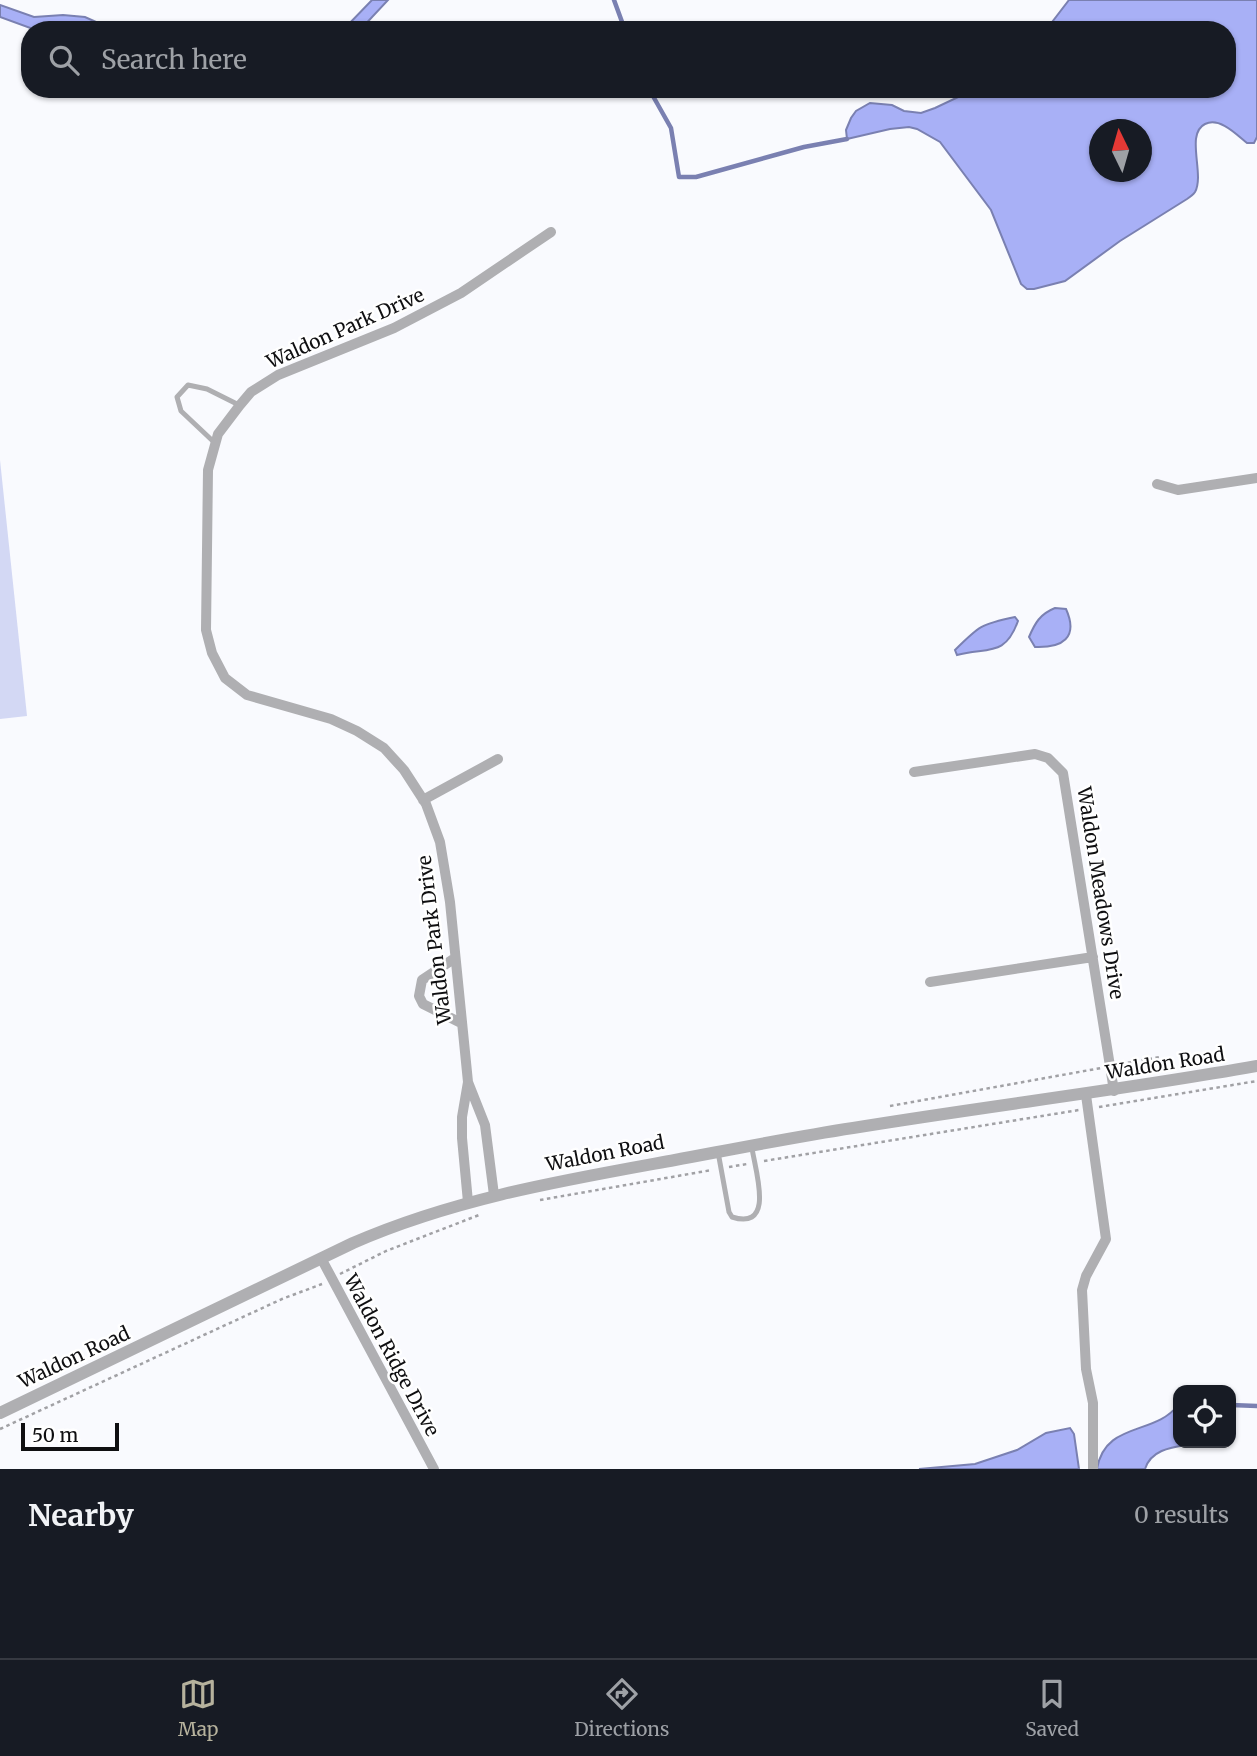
<!DOCTYPE html>
<style>
:root{--surface:#171b24;--page:#20242c;--text:#f1f3f6;--muted:#9ea1a6;--line:#363941;--accent:#b6b29d}
body{margin:0;font-family:Merriweather,serif;background:var(--page);color:var(--text)}
.controls{position:absolute;right:21px;bottom:21px;display:grid;overflow:hidden;border-radius:14px;box-shadow:0 2px 5px #0004}
.controls button{width:63px;height:63px;display:grid;place-items:center;padding:0;border:0;border-bottom:2px solid var(--line);background:var(--surface);color:var(--text);font:35px sans-serif}
.compass{position:absolute;left:1089px;top:119px;width:63px;height:63px;border-radius:50%;background:var(--surface);box-shadow:0 2px 5px #0004;rotate:355deg}
.scale{position:absolute;left:21px;bottom:18px;width:98px;box-sizing:border-box;padding-left:7px;border:4px solid #0f0f11;border-top:0;font-size:19px;line-height:24px;white-space:nowrap;color:#0f0f11;-webkit-text-stroke:5px #fff;paint-order:stroke}
.list{margin:0;padding:0;list-style:none}
h2{display:flex;justify-content:space-between;align-items:center;height:91px;margin:0;padding:0 28px;font-size:30px}
h2 small{font-size:23px;font-weight:400;color:var(--muted)}
.icon{flex:none;width:38px;height:38px;fill:none;stroke:currentColor;stroke-width:2;stroke-linecap:round;stroke-linejoin:round}
.map{position:relative;flex:none;width:1257px;height:1469px;overflow:hidden}
.search{position:absolute;background:var(--surface);box-shadow:0 2px 5px #0004;left:21px;right:21px;top:21px;height:77px;display:flex;align-items:center;gap:18px;box-sizing:border-box;padding:0 24px;border-radius:28px;color:var(--muted);font-size:26px}
.sheet{height:189px;background:var(--surface)}
nav{display:flex;justify-content:space-around;align-items:center;box-sizing:border-box;height:98px;border-top:2px solid var(--line);background:var(--surface);font-size:19px;color:var(--muted)}
nav a{display:grid;justify-items:center;gap:4px}
nav .on{color:var(--accent)}
.map>svg:first-child{display:block}
.green{fill:#d3d8f4}
.water{fill:#a8b0f6;stroke:#7a80b1;stroke-width:2;fill-rule:evenodd}
.lines{fill:none;stroke-linecap:round;stroke-linejoin:round}
.stream{stroke:#7a80b1;stroke-width:4.5}
.path{stroke:#a1a1a5;stroke-width:2.5;stroke-dasharray:3.5 3.5;stroke-linecap:butt}
.service{stroke:#afafb2;stroke-width:5}
.minor{stroke:#afafb2;stroke-width:10}
.tertiary{stroke:#afafb2;stroke-width:12}
.labels{text-anchor:middle;stroke-width:5;stroke-linejoin:round;paint-order:stroke}
.street-label{font-size:19px;fill:#0f0f11;stroke:#fff}
</style>
<div class="map">
<svg width="1257" height="1469" viewBox="0 0 1257 1469">
<rect width="100%" height="100%" fill="#f9fafe"/>
<path class="green" d="M0,460L27,716L0,719Z"/>
<path class="water" d="M372,0H388L360,30H343Z
M1069,0H1257V137L1254,143H1247C1236,134 1220,117 1205,124C1185,134 1205,174 1195,192C1193,195 1190,197 1187,199L1120,241L1065,281L1034,289H1027L1021,284L991,210L940,142L917,129L909,127L890,129L847,139L846,130L851,118L856,111L870,103L892,105L904,111L921,113L935,108L975,89H1227V30H1046ZM1100,130H1142V172H1100Z
M0,5L34,17L63,15L85,17L114,30H83L62,27L33,29L0,17Z
M1055,608L1066,609C1079,638 1062,648 1035,647L1029,637C1035,623 1040,614 1055,608Z
M1015,617L1018,621C1005,657 989,647 957,655L955,650C979,626 981,624 1015,617Z
M1178,1405V1443H1197C1177,1447 1152,1447 1145,1469H1097C1105,1421 1155,1436 1178,1405Z
M1070,1428L1074,1434L1079,1469H919L975,1464L1017,1450L1046,1433Z"/>
<g class="lines">
<path class="stream" d="M614,0L625,30
M649,89L671,128L679,177H696L804,147L847,139
M1231,1405L1257,1406"/>
<path class="path" d="M1121,1064L1160,1057
M890,1106L1101,1068
M1099,1107L1257,1081
M764,1161L1079,1110
M729,1167L747,1164
M540,1200L712,1170
M340,1274L386,1251L479,1215
M0,1429L282,1299L322,1284"/>
<path class="service" d="M216,444L181,411L177,397L188,385L207,389L239,405
M718,1152L729,1212L732,1217C776,1231 755,1170 752,1148"/>
<path class="minor" d="M1157,484L1178,490L1257,478
M914,772L1035,754L1048,758L1063,773L1114,1091
M423,800L498,759
M455,958L422,980L419,996L423,1004L461,1023
M930,982L1093,957
M1086,1095L1106,1239L1086,1276L1082,1290L1086,1369L1093,1403V1469
M494,1195L485,1125L468,1082L450,902L440,842L426,804L404,770L384,748L357,731L331,719L247,695L225,678L212,653L206,630L208,470L218,434L240,405L251,392L278,375L394,328L461,293L551,232
M468,1202L462,1138V1117L468,1082
M321,1258L434,1469"/>
<path class="tertiary" d="M0,1413L353,1243C456,1198 565,1180 675,1160C734,1149 794,1137 853,1128C987,1106 1123,1090 1257,1066"/>
</g>
<g class="labels">
<g class="street-label">
<text transform="translate(345 328) rotate(-24)" y="7">Waldon Park Drive</text>
<text transform="translate(1101 893) rotate(81)" y="7">Waldon Meadows Drive</text>
<text transform="translate(434 940) rotate(-97)" y="7">Waldon Park Drive</text>
<text transform="translate(1165 1063) rotate(-9)" y="7">Waldon Road</text>
<text transform="translate(605 1153) rotate(-11)" y="7">Waldon Road</text>
<text transform="translate(392 1355) rotate(62)" y="7">Waldon Ridge Drive</text>
<text transform="translate(74 1357) rotate(-25)" y="7">Waldon Road</text>
</g>
</g>
</svg>
<div class="controls">
<button><svg class="icon" aria-label="locate" viewBox="0 0 24 24"><circle cx="12" cy="12" r="6"/><path d="M12 2v4M12 18v4M2 12h4M18 12h4"/></svg></button>
</div>
<svg class="compass" viewBox="-18 -18 36 36"><path d="M0-13l5 13h-10z" fill="#e53935"/><path d="M0 13l5-13h-10z" fill="#9ea1a6"/></svg>
<div class="scale">50 m</div>
<div class="search"><svg class="icon" aria-label="search" viewBox="0 0 24 24"><circle cx="10" cy="10" r="6"/><path d="M15 15l6 6"/></svg>Search here</div>
</div>
<section class="sheet">
<h2>Nearby<small>0 results</small></h2>
<ul class="list">
</ul>
</section>
<nav>
<a class="on"><svg class="icon" aria-label="map" viewBox="0 0 24 24"><path d="M3 6l6-2 6 2 6-2v14l-6 2-6-2-6 2zM9 4v14M15 6v14"/></svg>Map</a>
<a><svg class="icon" aria-label="directions" viewBox="0 0 24 24"><path d="M12 3l9 9-9 9-9-9zM9 14v-3h6M13 9l2 2-2 2"/></svg>Directions</a>
<a><svg class="icon" aria-label="saved" viewBox="0 0 24 24"><path d="M7 4h10v16l-5-4-5 4z"/></svg>Saved</a>
</nav>
